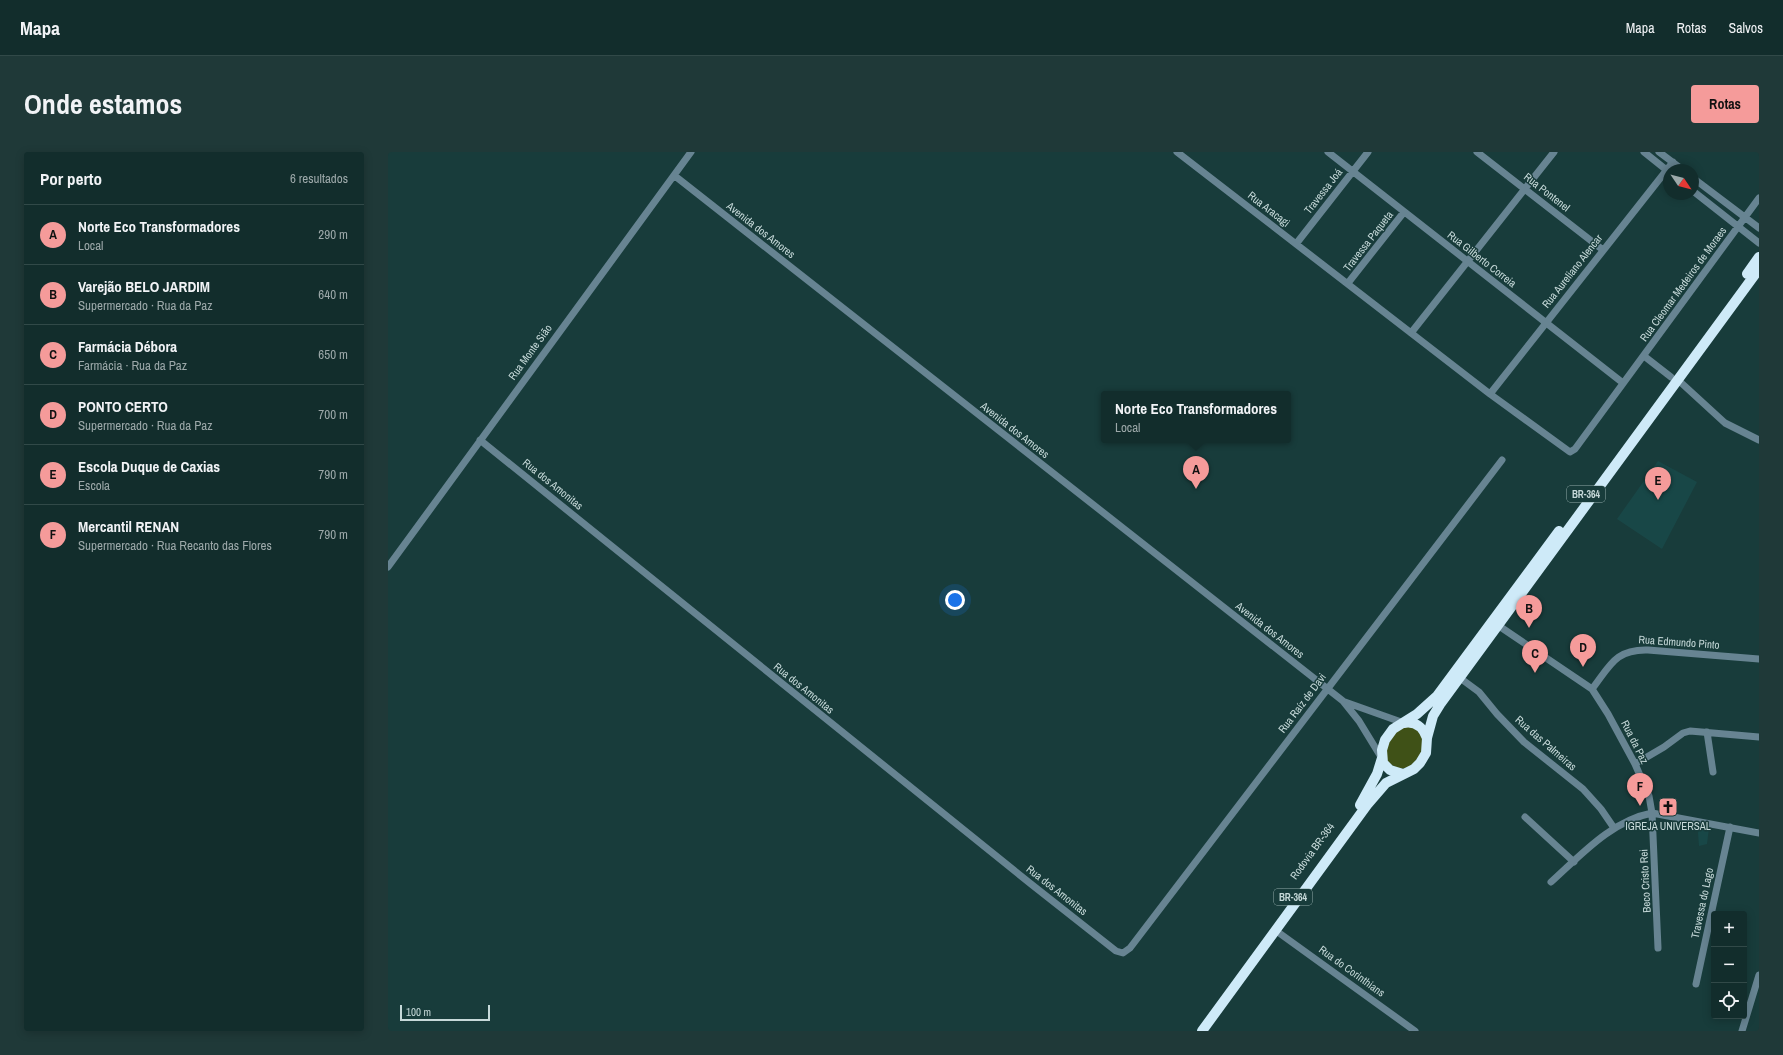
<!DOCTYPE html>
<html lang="pt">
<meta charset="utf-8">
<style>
:root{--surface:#122d2c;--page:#1f3938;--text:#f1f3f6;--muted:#9ca8a9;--line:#314948;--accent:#f59b9a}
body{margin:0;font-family:"Archivo Narrow",sans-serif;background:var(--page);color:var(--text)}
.controls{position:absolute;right:12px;bottom:12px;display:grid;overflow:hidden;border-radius:4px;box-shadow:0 2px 10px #0003}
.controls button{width:36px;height:36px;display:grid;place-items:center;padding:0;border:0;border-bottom:1px solid var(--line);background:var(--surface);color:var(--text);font:20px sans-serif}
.compass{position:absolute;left:1275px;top:12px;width:36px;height:36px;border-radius:50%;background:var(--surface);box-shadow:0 2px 10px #0003;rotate:125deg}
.scale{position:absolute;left:12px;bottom:10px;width:90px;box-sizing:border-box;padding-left:4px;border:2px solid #c6d9d9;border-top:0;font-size:11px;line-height:14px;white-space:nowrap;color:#c6d9d9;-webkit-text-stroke:3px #183c3b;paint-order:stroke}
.you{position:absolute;left:567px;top:448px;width:14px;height:14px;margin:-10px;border:3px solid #fff;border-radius:50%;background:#1a73e8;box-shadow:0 0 0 6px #1a73e833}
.badge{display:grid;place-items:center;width:26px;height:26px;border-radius:50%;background:var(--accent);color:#111;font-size:13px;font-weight:700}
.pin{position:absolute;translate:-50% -33px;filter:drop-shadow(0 1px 2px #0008)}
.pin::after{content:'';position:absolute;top:21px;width:14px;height:12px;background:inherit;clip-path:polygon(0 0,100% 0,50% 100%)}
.popup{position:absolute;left:713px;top:239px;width:190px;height:52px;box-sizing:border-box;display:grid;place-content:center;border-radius:4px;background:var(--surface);filter:drop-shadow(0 1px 3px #0005);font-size:13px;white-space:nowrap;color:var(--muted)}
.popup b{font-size:15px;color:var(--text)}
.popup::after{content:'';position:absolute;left:50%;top:100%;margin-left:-8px;border:8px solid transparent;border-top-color:var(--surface)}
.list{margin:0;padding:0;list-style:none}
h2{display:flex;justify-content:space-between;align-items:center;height:52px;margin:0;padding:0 16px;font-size:17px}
h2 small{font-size:13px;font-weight:400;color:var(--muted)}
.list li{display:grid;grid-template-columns:26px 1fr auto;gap:12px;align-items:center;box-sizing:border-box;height:60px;padding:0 16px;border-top:1px solid var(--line)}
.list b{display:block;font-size:15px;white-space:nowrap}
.list p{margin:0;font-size:13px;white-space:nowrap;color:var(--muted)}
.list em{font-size:13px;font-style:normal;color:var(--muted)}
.icon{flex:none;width:22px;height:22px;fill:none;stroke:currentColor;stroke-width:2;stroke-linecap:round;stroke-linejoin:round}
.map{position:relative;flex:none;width:1371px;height:879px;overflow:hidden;border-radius:4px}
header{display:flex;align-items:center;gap:24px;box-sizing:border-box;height:56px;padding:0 20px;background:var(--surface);border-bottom:1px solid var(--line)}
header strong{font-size:19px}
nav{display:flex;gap:22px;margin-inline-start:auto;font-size:14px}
.intro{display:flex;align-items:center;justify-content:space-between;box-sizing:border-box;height:96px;padding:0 24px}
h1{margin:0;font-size:28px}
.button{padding:10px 18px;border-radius:4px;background:var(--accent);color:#111;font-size:14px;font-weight:700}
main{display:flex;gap:24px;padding:0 24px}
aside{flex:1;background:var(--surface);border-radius:4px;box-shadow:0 2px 10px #0003}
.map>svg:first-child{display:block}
.built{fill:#184747}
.grass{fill:#3f5117}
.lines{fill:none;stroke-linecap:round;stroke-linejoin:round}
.minor{stroke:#678492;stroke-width:7}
.highway{stroke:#ceeaf8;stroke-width:10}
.labels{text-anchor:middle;stroke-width:3;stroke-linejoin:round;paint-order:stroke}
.shield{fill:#183c3b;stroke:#92aaaa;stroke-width:1}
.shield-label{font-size:10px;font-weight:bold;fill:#c6d9d9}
.street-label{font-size:11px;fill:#c6d9d9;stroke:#183c3b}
.poi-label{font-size:11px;fill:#c6d9d9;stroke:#183c3b}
</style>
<header>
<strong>Mapa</strong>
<nav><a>Mapa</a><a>Rotas</a><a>Salvos</a></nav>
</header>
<div class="intro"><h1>Onde estamos</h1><a class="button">Rotas</a></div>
<main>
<aside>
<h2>Por perto<small>6 resultados</small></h2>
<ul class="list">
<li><span class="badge">A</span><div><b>Norte Eco Transformadores</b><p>Local</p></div><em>290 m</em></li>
<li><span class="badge">B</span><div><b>Varejão BELO JARDIM</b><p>Supermercado · Rua da Paz</p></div><em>640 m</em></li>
<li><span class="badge">C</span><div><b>Farmácia Débora</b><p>Farmácia · Rua da Paz</p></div><em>650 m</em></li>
<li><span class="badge">D</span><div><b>PONTO CERTO</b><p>Supermercado · Rua da Paz</p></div><em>700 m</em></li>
<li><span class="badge">E</span><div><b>Escola Duque de Caxias</b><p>Escola</p></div><em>790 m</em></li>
<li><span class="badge">F</span><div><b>Mercantil RENAN</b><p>Supermercado · Rua Recanto das Flores</p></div><em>790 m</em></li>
</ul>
</aside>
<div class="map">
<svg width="1371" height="879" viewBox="0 0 1371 879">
<rect width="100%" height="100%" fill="#183c3b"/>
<path class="built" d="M1270,309L1309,330L1274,397L1229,367Z
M1312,674L1321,676L1319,692L1311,694L1310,681Z"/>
<path class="grass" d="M1024,574L1035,583C1035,587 1037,595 1035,599C1035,601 1031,605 1029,607C1019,620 1009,619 998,608V592L1009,576Z"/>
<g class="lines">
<path class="minor" d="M789,0L1102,242L1182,300L1187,297L1371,46
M940,0L1235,231
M1089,0L1215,98
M1256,0L1281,20
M1271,0L1295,18
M287,24L955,549L971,569L993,605
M1305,26L1371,76
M1305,39L1371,91
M908,92L980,0
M960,131L1016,60
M1023,181L1166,0
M1256,204L1283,225
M1289,227L1337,271L1371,288
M1102,242L1285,10
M92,288L643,732L728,799L735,801L742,796L1114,308
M0,415L303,0
M1111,474L1204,537L1220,562L1247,612L1261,644L1264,661L1371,681
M1072,526L1091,540L1109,562L1136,590L1195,637L1213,657L1226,676
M1204,537C1222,514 1227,497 1260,498L1371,507
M957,550L1016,571
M1319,580L1325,620
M1247,612L1276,595L1295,581L1302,579L1371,585
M1137,665L1186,710
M1163,730C1193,703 1223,669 1264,661L1270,796
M887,778L1027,879
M1308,832L1342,675
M1354,879L1371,823"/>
<path class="highway" d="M1359,122L1371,105
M1016,571C1027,569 1035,575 1039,586
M1015,622L1002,618L995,611L994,598L997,588L1005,577L1029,562L1049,544L1171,379
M972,653L989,622L994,606
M814,879L979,653L998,631L1026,617L1032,611L1038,601L1039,586L1045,564L1053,551C1160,407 1264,261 1371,117"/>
</g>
<defs>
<g id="church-square" transform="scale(1)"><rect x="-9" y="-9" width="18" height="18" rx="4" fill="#f59b9a" stroke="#183c3b"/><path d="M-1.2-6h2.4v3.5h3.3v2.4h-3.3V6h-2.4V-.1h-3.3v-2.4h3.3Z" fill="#111"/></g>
</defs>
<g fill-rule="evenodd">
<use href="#church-square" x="1280" y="655"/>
</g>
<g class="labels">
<g class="shield">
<rect x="1179" y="334" width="38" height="16" rx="3"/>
<rect x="886" y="737" width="38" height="16" rx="3"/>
</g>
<g class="shield-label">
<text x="1198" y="346">BR-364</text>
<text x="905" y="749">BR-364</text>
</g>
<g class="street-label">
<text transform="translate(935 39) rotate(-52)" y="4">Travessa Joá</text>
<text transform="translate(1159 40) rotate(38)" y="4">Rua Pontenel</text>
<text transform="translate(881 57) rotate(38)" y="4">Rua Aracagi</text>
<text transform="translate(373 78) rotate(38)" y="4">Avenida dos Amores</text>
<text transform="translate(980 89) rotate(-52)" y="4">Travessa Paqueta</text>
<text transform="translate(1094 107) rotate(38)" y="4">Rua Gilberto Correia</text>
<text transform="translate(1184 119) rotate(-52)" y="4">Rua Aureliano Alencar</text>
<text transform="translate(1295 132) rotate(-54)" y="4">Rua Cleomar Medeiros de Moraes</text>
<text transform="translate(142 200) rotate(-54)" y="4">Rua Monte Sião</text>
<text transform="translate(627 278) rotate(38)" y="4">Avenida dos Amores</text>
<text transform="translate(165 332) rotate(39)" y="4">Rua dos Amonitas</text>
<text transform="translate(882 478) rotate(38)" y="4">Avenida dos Amores</text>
<text transform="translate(1291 490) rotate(4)" y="4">Rua Edmundo Pinto</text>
<text transform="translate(416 536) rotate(39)" y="4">Rua dos Amonitas</text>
<text transform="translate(914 551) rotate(-53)" y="4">Rua Raíz de Davi</text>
<text transform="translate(1247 590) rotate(63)" y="4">Rua da Paz</text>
<text transform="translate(1158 591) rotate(41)" y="4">Rua das Palmeiras</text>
<text transform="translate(924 699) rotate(-54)" y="4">Rodovia BR-364</text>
<text transform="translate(1257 729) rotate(-93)" y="4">Beco Cristo Rei</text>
<text transform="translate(669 738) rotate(38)" y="4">Rua dos Amonitas</text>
<text transform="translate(1314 751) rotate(-78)" y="4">Travessa do Lago</text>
<text transform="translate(964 819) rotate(36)" y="4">Rua do Corinthians</text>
</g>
<g class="poi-label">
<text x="1280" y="678">IGREJA UNIVERSAL</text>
</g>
</g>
</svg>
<div class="controls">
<button>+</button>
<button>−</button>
<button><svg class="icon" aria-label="locate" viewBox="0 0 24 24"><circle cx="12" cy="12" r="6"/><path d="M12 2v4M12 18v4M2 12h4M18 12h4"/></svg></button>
</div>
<svg class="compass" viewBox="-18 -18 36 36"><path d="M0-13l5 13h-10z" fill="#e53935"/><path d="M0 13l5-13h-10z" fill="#9ca8a9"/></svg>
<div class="scale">100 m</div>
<div class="you"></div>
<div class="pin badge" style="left:808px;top:337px">A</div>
<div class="popup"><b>Norte Eco Transformadores</b>Local</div>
<div class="pin badge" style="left:1141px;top:476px">B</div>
<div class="pin badge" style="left:1147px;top:521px">C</div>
<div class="pin badge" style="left:1195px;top:515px">D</div>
<div class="pin badge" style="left:1270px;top:348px">E</div>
<div class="pin badge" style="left:1252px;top:654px">F</div>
</div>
</main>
